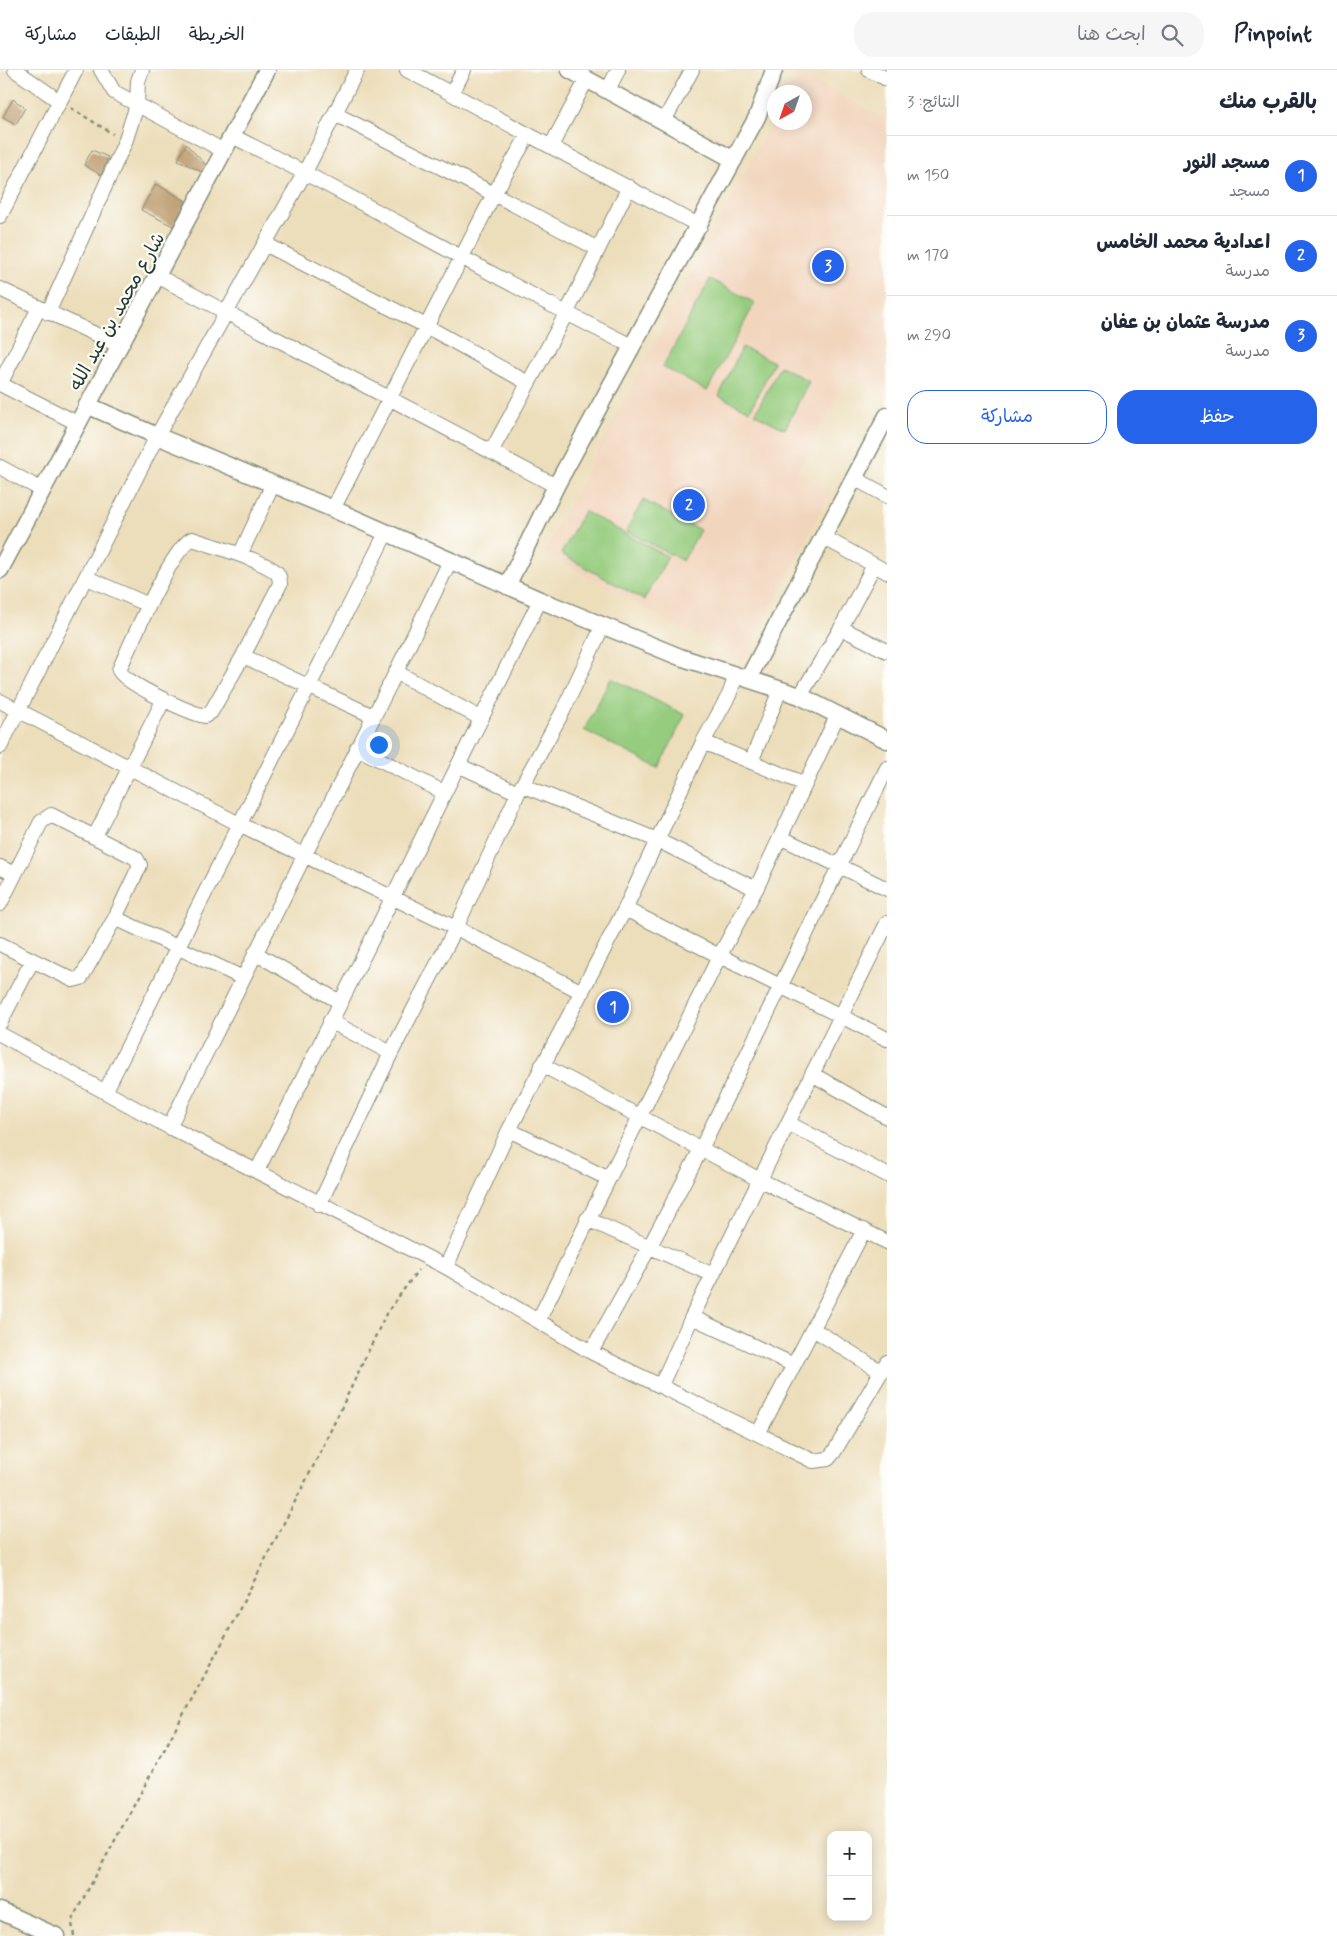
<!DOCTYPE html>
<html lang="ar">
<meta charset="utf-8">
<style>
:root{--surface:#fff;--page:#f6f6f7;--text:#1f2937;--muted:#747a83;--line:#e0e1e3;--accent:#2563eb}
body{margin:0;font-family:Mynerve,"Playpen Sans Arabic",sans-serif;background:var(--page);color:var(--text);direction:rtl}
.controls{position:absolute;right:15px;bottom:15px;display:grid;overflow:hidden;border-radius:10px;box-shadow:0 2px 12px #0003}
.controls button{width:45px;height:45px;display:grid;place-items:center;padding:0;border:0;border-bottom:1px solid var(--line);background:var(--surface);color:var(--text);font:25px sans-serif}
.compass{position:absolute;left:767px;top:15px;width:45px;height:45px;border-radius:50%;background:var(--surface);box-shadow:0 2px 12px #0003;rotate:220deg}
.you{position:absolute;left:378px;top:674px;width:18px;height:18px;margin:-12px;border:4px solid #fff;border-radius:50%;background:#1a73e8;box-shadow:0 0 0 8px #1a73e833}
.badge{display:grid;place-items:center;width:32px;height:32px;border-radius:50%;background:var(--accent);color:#fff;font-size:16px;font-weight:700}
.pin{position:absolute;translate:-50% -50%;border:2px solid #fff;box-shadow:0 1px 5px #0006}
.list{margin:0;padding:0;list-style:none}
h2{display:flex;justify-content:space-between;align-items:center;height:65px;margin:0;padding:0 20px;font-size:21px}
h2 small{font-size:16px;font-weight:400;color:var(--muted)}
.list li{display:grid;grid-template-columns:32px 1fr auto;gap:15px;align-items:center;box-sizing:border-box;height:80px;padding:0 20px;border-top:1px solid var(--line)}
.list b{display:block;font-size:19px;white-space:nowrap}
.list p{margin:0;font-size:16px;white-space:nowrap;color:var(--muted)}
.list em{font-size:16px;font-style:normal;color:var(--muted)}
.actions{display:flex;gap:10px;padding:15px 20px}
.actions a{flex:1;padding:11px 0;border:1px solid var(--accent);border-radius:20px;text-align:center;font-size:18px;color:var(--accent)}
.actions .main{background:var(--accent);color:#fff}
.icon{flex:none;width:28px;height:28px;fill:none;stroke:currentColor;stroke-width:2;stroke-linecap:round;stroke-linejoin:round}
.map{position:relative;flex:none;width:887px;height:1866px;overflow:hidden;direction:ltr}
header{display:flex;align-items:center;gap:30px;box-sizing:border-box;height:70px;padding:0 25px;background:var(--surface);border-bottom:1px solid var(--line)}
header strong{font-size:24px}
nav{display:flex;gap:28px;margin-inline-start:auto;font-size:18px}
.search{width:350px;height:45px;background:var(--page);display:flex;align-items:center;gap:12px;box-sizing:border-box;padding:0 18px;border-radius:20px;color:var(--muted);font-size:19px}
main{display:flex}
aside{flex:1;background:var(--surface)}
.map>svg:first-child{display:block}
.built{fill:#f2d5bd}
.green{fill:#95cc7e;stroke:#5a8459}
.building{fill:#c0a177}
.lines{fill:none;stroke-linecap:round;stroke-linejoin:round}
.minor-casing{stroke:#868e78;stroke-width:16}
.tertiary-casing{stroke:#868e78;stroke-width:19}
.path{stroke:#868e78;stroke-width:2.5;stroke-dasharray:4 4;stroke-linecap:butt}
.minor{stroke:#fff;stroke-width:14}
.tertiary{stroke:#fff;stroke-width:16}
.labels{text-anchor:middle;stroke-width:4.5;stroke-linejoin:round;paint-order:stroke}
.street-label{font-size:19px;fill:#1f3d34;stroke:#fdfcf7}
</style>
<header>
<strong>Pinpoint</strong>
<div class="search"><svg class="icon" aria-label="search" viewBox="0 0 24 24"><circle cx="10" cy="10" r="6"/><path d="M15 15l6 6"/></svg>ابحث هنا</div>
<nav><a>الخريطة</a><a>الطبقات</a><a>مشاركة</a></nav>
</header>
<main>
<aside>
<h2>بالقرب منك<small>النتائج: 3</small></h2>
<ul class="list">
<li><span class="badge">1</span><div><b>مسجد النور</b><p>مسجد</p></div><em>150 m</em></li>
<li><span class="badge">2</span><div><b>اعدادية محمد الخامس</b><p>مدرسة</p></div><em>170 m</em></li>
<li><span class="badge">3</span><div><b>مدرسة عثمان بن عفان</b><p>مدرسة</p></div><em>290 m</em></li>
</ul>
<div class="actions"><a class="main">حفظ</a><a>مشاركة</a></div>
</aside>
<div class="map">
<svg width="887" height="1866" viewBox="0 0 887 1866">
<rect width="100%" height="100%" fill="#fdfcf7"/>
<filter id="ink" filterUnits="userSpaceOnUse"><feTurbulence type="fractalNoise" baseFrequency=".02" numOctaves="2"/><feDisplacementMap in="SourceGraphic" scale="10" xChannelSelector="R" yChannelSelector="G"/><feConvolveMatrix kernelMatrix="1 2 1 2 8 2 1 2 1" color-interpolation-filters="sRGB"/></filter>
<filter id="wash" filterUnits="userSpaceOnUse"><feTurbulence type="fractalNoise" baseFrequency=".0096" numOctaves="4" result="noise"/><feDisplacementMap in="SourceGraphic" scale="20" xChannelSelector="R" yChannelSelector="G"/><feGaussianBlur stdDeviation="1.12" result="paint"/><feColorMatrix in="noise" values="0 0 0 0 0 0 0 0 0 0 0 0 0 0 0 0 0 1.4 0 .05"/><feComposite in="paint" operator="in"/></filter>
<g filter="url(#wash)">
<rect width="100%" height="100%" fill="#eddebb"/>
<path class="built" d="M799,3L887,50V326L848,305L798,402L831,421L743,592L544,482L774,48V52H804V22H788Z"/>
<path class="green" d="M710,209L755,233L707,321L663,297Z
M742,277L774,292L750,341L719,326Z
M780,296L809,311L785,359L755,344Z
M643,430L700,460L683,491L626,461Z
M584,441L668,487L644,530L561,484Z
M611,608L685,645L659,698L584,660Z"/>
<g id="blocks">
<path class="building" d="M13,29L25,38L16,54L3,47Z
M186,74L206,95L202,102L178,90Z
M92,80L108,87L101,105L84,95Z
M156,114L186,131L173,156L141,140Z"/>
</g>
</g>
<g filter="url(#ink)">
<use href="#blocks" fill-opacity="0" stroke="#868e78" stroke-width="1"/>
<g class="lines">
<g class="minor-casing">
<path id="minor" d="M15,0L59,31
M101,0L114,22L224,81
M407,0L700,156
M869,0L887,9
M608,20L618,0
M452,23L464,0
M335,44L494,124L598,179
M664,51L692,0
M232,66C367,132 496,210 632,276
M551,76L587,9
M0,146L76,0
M265,174L426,256L528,313
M159,207L556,416
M0,219L120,276
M48,243L125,72L137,35L138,11L142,0
M0,314L77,353
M0,314L39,238
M491,382L566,244L629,117
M0,397L42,420
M854,408L887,426
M333,439L494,124L528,65
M823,467L887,502
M192,469C211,475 265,491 277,503C280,507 280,510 280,514L243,586L211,642L205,646C190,643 123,613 119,600C130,576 172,477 192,469Z
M240,485L273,414
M450,491L396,602L480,648
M87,508L149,535
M841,558L874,495
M243,586L373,646
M800,626L841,558L887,581
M0,631L241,755L456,858L582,922
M703,672L805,714
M0,677L157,366L305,102L357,0
M357,678L443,722
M751,692L780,620
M458,695L518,723
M522,715L657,770L756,819
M95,766L164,629
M782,768L887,819
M0,797L14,804
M0,834L41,752L51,745L136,788L140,795L115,848L81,908L73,910L0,874
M625,839L887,969
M115,848L243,908
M255,883L340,932
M330,951L391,983
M0,953L32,891
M0,964L169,1057L446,1197L591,1282L813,1391L828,1389L834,1382L887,1292
M542,995L760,1110L887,1172
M812,1004L887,1047
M105,1022L386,463
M788,1053L887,1105
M169,1057L396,602
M509,1060L607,1108
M257,1101L540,530
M319,1135L391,983L456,858L518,723L563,641L603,555
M587,1149L713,1205
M446,1197L509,1060L625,839L703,672L729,625L736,606
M692,1247L794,1295
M538,1251L720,885L756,819L838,644
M813,1259L880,1301
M591,1282L650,1176L701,1079L887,698
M661,1315L692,1247L887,853
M758,1364L864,1160"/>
</g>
<g class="tertiary-casing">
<path id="tertiary" d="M570,0L734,90
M87,335L157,366L333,439L540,530L680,587L800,626L887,670
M0,500C88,333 179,168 267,0
M507,516L556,416L757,47L774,0
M748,609L887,346
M0,1841L56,1866"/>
</g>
<path class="path" d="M71,38L113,64
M74,1866L72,1853L76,1842L220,1577L319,1385L386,1244L418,1200"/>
<use href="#minor" class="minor"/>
<use href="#tertiary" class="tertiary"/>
</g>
</g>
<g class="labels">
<g class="street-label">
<text transform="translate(116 241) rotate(-61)" y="7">شارع محمد بن عبد الله</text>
</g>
</g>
</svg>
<div class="controls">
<button>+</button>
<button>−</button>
</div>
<svg class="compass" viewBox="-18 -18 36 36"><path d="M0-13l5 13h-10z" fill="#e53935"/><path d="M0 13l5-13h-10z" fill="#747a83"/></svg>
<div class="you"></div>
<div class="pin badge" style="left:613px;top:937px">1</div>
<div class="pin badge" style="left:689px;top:435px">2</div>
<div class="pin badge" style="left:828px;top:196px">3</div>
</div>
</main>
